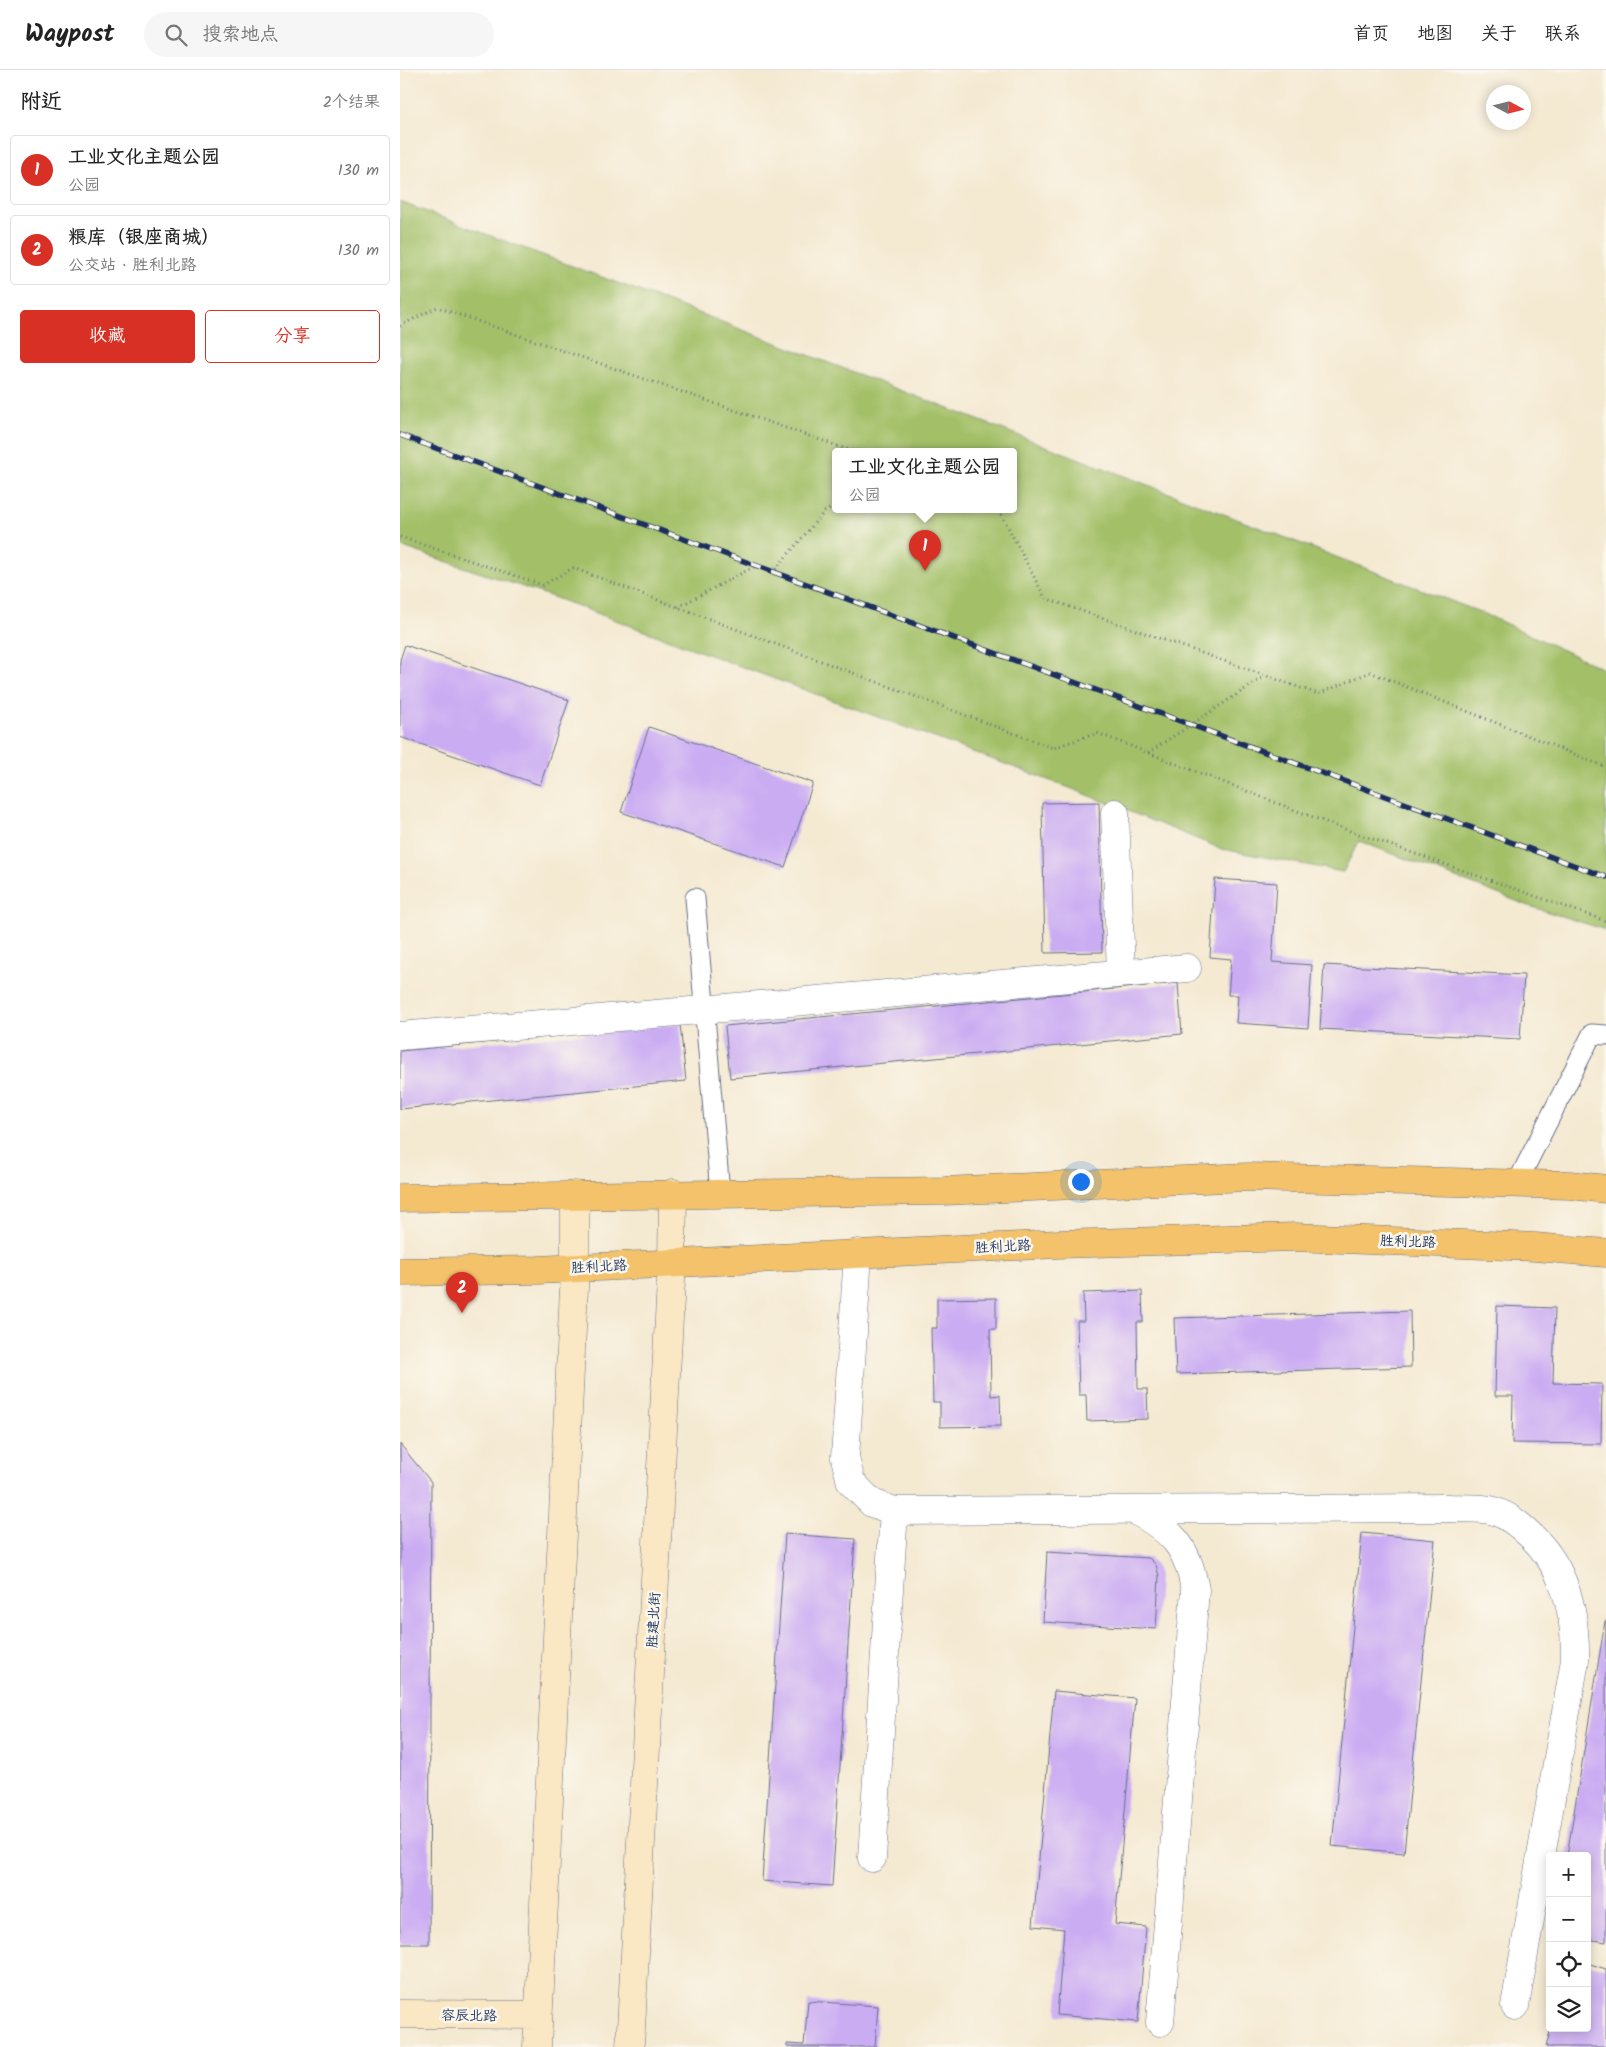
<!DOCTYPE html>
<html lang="zh">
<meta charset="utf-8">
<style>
:root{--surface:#fff;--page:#f6f6f6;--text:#222;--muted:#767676;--line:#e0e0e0;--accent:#d93025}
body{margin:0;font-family:Kalam,"LXGW WenKai TC",sans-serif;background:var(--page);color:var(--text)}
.controls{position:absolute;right:15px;bottom:15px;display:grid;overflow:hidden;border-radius:5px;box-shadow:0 2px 12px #0003}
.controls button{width:45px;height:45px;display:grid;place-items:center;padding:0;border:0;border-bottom:1px solid var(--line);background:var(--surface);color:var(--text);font:25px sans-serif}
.compass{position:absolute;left:1086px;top:15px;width:45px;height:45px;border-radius:50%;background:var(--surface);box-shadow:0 2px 12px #0003;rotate:97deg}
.you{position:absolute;left:680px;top:1111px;width:18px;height:18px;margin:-12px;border:4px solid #fff;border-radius:50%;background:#1a73e8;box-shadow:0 0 0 8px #1a73e833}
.badge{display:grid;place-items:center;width:32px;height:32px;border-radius:50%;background:var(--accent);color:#fff;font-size:16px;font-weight:700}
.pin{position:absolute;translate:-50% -41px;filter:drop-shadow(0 1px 2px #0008)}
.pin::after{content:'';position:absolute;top:26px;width:18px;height:15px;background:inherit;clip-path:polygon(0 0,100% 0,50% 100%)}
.popup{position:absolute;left:432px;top:378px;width:185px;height:65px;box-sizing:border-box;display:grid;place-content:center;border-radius:5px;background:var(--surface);filter:drop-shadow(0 1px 4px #0005);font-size:16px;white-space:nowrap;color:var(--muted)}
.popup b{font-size:19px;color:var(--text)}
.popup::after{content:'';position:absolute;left:50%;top:100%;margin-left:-10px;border:10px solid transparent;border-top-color:var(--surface)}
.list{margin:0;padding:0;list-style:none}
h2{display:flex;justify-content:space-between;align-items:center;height:65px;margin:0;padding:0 20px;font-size:21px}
h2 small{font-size:16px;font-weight:400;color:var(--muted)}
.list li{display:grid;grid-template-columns:32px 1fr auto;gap:15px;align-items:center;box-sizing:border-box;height:70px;margin:0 10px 10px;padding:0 10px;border:1px solid var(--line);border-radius:5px}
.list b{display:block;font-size:19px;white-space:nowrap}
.list p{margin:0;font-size:16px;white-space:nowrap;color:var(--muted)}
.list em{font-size:16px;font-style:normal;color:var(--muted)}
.actions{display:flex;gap:10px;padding:15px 20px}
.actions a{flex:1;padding:11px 0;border:1px solid var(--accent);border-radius:5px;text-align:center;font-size:18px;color:var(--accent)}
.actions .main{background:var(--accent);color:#fff}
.icon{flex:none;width:28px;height:28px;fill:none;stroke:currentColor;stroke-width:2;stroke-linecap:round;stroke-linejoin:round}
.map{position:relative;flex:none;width:1206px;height:1977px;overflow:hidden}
header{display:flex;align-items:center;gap:30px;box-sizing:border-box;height:70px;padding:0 25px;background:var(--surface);border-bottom:1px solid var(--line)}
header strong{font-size:24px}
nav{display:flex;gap:28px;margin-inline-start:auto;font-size:18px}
.search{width:350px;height:45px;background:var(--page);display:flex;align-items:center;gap:12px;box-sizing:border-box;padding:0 18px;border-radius:28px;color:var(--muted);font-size:19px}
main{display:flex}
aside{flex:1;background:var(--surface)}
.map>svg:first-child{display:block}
.green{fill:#a3c067;stroke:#5f7862;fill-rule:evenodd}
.building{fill:#caacf3}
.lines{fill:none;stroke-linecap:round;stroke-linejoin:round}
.lane-casing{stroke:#677086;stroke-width:21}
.street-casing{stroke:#677086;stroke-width:29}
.secondary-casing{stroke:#677086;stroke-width:29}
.highway-casing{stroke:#677086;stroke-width:29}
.path{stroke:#677086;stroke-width:3;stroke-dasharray:1 4;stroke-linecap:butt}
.lane{stroke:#fff;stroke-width:19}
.street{stroke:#fff;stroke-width:28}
.secondary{stroke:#fae7c3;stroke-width:28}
.highway{stroke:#f3c26a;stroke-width:28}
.rail-casing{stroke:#1b2f5e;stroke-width:5.5}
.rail{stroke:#fbf7ec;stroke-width:4;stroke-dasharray:11;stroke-linecap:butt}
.labels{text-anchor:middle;stroke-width:5;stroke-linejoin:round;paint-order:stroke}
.street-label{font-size:14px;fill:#1b2f5e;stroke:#fbf7ec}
</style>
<header>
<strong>Waypost</strong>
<div class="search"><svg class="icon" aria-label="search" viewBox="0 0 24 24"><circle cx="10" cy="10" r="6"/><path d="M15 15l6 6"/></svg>搜索地点</div>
<nav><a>首页</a><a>地图</a><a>关于</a><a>联系</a></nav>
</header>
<main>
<aside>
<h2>附近<small>2个结果</small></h2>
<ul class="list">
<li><span class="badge">1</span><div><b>工业文化主题公园</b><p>公园</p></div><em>130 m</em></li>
<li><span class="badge">2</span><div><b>粮库（银座商城）</b><p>公交站 · 胜利北路</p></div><em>130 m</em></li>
</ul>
<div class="actions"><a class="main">收藏</a><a>分享</a></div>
</aside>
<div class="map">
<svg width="1206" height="1977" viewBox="0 0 1206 1977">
<rect width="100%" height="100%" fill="#fbf7ec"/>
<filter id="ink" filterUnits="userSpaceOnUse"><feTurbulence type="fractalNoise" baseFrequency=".02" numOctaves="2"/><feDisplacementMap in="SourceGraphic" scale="10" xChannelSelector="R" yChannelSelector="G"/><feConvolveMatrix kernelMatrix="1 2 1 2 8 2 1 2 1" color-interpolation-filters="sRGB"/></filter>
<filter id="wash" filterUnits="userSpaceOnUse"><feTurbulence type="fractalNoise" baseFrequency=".0096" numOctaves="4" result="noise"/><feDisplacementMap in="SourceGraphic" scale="20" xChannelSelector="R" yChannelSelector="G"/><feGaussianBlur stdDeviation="1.12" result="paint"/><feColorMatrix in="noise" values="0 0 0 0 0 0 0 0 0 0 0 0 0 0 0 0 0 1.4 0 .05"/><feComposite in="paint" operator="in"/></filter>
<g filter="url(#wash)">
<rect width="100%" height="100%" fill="#f4e9d1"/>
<path class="green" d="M0,132L301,244L1085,544L1206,600V860L1132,837L959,771L943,802L822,779L678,721L153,527L0,476ZM436,382H614V440H436Z"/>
<g id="blocks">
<path class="building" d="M5,575L169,630L140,715L0,667V590Z
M249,657L413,713L385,797L221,742Z
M699,732L702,882L645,883L642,733Z
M815,809L877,813L872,892L912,895L908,958L836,953L838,925H828L831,889L810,887Z
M924,895L1124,905L1120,969L920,959Z
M778,913L782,964L330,1008L325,956Z
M280,954L286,1011L0,1039V981Z
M742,1221L743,1252H737L738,1319H747L748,1349L687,1351L686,1325H679L677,1251H684L683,1223Z
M596,1228V1259H590L591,1326L600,1325L601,1356L540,1357V1332H533L531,1258H537V1229Z
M1097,1236L1155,1238L1153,1313L1202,1314L1201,1374L1112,1373L1113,1326H1095Z
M1010,1241L1011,1297L776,1304L774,1248Z
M0,1374L31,1412L29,1874H0Z
M962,1463L1035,1470L1004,1783L932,1776Z
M385,1464L455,1469L432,1816L362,1811Z
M647,1482L749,1488L756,1495L759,1506L756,1559L643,1552Z
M1205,1551H1206V1872L1187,1869V1786H1167Z
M654,1621L735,1628L715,1854L746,1857L738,1952L657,1945L664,1859L633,1856Z
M1187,1893L1206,1899V1977H1146L1151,1958H1187Z
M408,1931L478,1936L475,1977H387V1974L404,1975Z"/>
</g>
</g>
<g filter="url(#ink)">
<use href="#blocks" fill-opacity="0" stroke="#677086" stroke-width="1"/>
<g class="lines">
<g class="lane-casing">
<path id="lane" d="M295,828L320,1123
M1117,1113L1192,964L1206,965"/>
</g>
<g class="street-casing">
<path id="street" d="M715,743L721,903
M0,966L787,898
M458,1183L445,1388L451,1412L472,1433L494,1441L1048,1438C1062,1439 1080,1437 1094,1441C1109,1446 1118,1454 1129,1464C1166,1497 1176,1543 1175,1590L1115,1936
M734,1440C772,1460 788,1477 795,1520L760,1952
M472,1788L494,1441"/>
</g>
<g class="secondary-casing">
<path id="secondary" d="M0,1944L138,1945
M137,1977L175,1198V1125
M230,1977L272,1192L273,1123"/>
</g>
<g class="highway-casing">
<path id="highway" d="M0,1128L544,1121L848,1107L1170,1115L1206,1119
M0,1202L138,1200L658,1174L894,1167L1135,1177L1206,1183"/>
</g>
<path class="path" d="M0,256L37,237L455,382
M599,440L645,528L918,624L970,602L1206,697
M0,467L143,515L173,498L653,678L697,663L936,756L1206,851
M278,537L357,495L374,501L424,442L436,436
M748,683L865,606"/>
<use href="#lane" class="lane"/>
<use href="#street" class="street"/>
<use href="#secondary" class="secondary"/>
<use href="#highway" class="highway"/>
<g class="rail-casing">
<path id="rail" d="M0,365L1206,807"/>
</g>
<use href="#rail" class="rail"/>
</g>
</g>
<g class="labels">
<g class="street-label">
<text transform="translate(1008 1171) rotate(2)" y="5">胜利北路</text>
<text transform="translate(603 1176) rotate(-3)" y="5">胜利北路</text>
<text transform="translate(199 1196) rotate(-3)" y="5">胜利北路</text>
<text transform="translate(253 1550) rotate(-87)" y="5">胜建北街</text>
<text transform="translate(69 1945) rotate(1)" y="5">容辰北路</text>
</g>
</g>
</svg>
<div class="controls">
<button>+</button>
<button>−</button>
<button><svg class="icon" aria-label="locate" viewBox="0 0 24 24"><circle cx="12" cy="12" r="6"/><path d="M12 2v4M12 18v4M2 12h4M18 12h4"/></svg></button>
<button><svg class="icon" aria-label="layers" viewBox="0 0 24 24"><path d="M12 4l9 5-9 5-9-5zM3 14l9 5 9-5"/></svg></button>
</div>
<svg class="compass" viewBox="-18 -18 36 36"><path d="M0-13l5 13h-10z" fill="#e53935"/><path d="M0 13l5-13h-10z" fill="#767676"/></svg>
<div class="you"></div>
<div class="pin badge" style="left:525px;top:501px">1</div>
<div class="popup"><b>工业文化主题公园</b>公园</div>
<div class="pin badge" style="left:62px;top:1243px">2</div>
</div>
</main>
